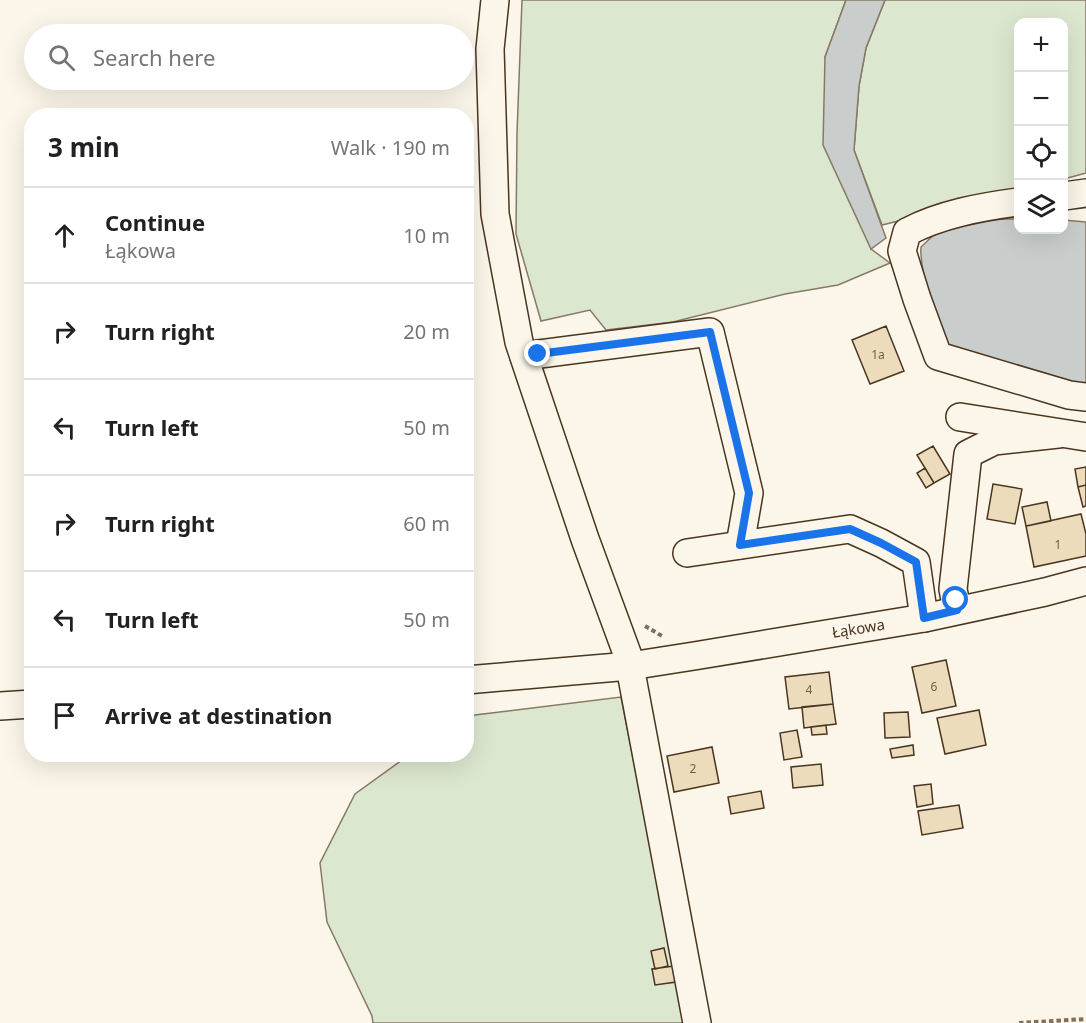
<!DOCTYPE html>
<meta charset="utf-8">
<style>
:root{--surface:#fff;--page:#f2f2f2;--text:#202124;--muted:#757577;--line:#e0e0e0}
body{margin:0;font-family:"Noto Sans",sans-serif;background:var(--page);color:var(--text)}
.controls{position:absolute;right:18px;top:18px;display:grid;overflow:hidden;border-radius:12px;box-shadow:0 6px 24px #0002}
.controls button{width:54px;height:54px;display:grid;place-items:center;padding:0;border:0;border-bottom:2px solid var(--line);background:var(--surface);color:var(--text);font:30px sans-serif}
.stop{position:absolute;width:18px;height:18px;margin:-14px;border:4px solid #1a73e8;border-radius:50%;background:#fff}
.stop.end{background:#1a73e8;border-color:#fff;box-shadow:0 2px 6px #0008}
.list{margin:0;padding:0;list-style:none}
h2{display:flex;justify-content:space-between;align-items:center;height:78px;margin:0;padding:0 24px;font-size:26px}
h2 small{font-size:20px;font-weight:400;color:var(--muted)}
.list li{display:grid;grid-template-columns:39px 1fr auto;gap:18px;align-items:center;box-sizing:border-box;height:96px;padding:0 24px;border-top:2px solid var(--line)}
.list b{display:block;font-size:22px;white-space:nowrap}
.list p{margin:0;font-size:20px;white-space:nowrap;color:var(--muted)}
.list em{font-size:20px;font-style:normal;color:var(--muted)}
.icon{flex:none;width:33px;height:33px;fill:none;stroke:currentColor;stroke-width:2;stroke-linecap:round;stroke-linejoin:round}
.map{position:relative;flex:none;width:1086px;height:1023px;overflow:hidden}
.search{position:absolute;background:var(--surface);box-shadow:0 6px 24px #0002;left:24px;top:24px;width:450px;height:66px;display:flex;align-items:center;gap:15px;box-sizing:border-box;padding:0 21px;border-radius:33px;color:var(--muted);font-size:22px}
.panel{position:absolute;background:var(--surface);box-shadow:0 6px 24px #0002;left:24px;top:108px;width:450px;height:654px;border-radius:24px}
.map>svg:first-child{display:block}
.green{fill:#dce7d0;stroke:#887966;stroke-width:1.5}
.water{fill:#c9cecd;stroke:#887966;stroke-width:1.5}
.building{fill:#ecdcbc;stroke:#4a3520;stroke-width:1.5}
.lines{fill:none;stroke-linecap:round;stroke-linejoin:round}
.minor-casing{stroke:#4a3520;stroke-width:30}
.path{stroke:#7f6f5c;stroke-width:4;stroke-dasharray:4.5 3;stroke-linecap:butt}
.minor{stroke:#fbf6e9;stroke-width:27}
.route{stroke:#1a73e8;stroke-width:8}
.labels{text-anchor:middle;stroke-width:4.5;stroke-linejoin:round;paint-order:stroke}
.number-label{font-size:12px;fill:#725f47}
.street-label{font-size:15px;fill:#4a3520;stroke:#fbf6e9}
</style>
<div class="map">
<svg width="1086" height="1023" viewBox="0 0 1086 1023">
<rect width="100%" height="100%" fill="#fbf6e9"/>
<path class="green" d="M522,0H846L825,57L871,249L890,263L838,285L785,294L673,322L606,330L590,310L541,321L516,234L517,133Z
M885,0H1086V173L1064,179V22H1018V191L882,225L854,150L859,86L866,48Z
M621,697L685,1023H373L372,1016L327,922L320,863L355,794L409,755L466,754L467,716Z"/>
<path class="water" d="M846,0H885L866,48L859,86L854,150L886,238L871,249L823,145L825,57Z
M983,219H1018V230H1064V220L1086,222V386L949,350C939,324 919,274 921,247L939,230Z"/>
<path class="building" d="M886,326L904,371L870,384L852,340Z
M933,446L950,474L934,483L917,455Z
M1086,467V485L1078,487L1075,469Z
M925,468L934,483L926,488L917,473Z
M993,484L1022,489L1015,524L987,519Z
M1086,485V506L1083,507L1078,487Z
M1047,502L1051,521L1026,526L1022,507Z
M1081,514L1086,534V556L1034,567L1026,526Z
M946,660L956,706L922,713L912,667Z
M829,672L833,704L789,709L785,677Z
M833,704L836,724L804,728L802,707Z
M979,710L986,745L945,754L937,718Z
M908,712L910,737L885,738L884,713Z
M826,725L827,734L812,735L811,727Z
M797,730L802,757L784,760L780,733Z
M913,745L914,755L892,758L890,749Z
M712,747L719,783L674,792L667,756Z
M821,764L823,785L793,788L791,767Z
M931,784L933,804L917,807L914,786Z
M761,791L764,808L731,814L728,797Z
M959,805L963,828L922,835L918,811Z
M664,948L668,966L655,969L651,951Z
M674,966L676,982L655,985L652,969Z"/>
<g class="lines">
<g class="minor-casing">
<g id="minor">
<path d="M495,0L490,49L495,214L519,342L585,539L628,656L697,1023"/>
<path d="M1064,196L1086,193"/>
<path d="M1018,202C981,207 941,214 907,232L902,251L917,299L938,356L1069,395L1086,397"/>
<path d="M524,356L710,332L749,493L740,545"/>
<path d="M960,417L1086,437"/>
<path d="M687,553L850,529L881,543L916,562L924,618"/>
<path d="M957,610L953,589L968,454L994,441L1058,434"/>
<path id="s1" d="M466,680L630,666L694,656L924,618L1045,592L1086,581"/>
<path d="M0,706L32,704"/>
</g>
</g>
<path class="path" d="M645,626L662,636
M1019,1023L1086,1019"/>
<use href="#minor" class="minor"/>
</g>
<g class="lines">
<path class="route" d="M538,354L710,332L749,493L740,545L850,529L881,543L916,562L924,618L957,610L956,600"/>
</g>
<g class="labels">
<g class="number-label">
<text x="878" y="359">1a</text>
<text x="1058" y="549">1</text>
<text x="934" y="691">6</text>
<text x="809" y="694">4</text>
<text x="693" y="773">2</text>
</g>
<g class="street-label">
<text dy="5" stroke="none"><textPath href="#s1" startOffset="396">Łąkowa</textPath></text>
</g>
</g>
</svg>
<div class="controls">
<button>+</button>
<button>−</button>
<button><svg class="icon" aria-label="locate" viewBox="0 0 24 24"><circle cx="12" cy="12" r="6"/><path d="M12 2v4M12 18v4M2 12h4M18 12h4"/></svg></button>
<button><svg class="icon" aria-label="layers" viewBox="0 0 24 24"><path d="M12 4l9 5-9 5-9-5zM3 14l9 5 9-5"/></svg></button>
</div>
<div class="stop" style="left:956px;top:600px"></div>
<div class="stop end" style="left:538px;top:354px"></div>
<div class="search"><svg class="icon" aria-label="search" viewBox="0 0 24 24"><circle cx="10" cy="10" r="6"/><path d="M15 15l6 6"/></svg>Search here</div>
<section class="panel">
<h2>3 min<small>Walk · 190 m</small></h2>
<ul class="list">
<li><svg class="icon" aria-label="ahead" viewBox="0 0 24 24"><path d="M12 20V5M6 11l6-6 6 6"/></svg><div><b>Continue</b><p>Łąkowa</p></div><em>10 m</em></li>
<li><svg class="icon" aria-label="right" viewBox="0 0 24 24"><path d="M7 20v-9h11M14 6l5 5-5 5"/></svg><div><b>Turn right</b></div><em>20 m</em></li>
<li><svg class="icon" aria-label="left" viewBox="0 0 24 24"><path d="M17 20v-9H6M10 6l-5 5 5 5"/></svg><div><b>Turn left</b></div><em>50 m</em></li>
<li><svg class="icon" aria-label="right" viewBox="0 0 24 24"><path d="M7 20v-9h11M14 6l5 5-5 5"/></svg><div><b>Turn right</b></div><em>60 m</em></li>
<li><svg class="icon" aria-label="left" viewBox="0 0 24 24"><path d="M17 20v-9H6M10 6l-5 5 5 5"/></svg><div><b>Turn left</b></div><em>50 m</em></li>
<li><svg class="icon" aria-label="arrive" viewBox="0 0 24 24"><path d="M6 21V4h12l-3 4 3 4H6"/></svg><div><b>Arrive at destination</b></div></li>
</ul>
</section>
</div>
